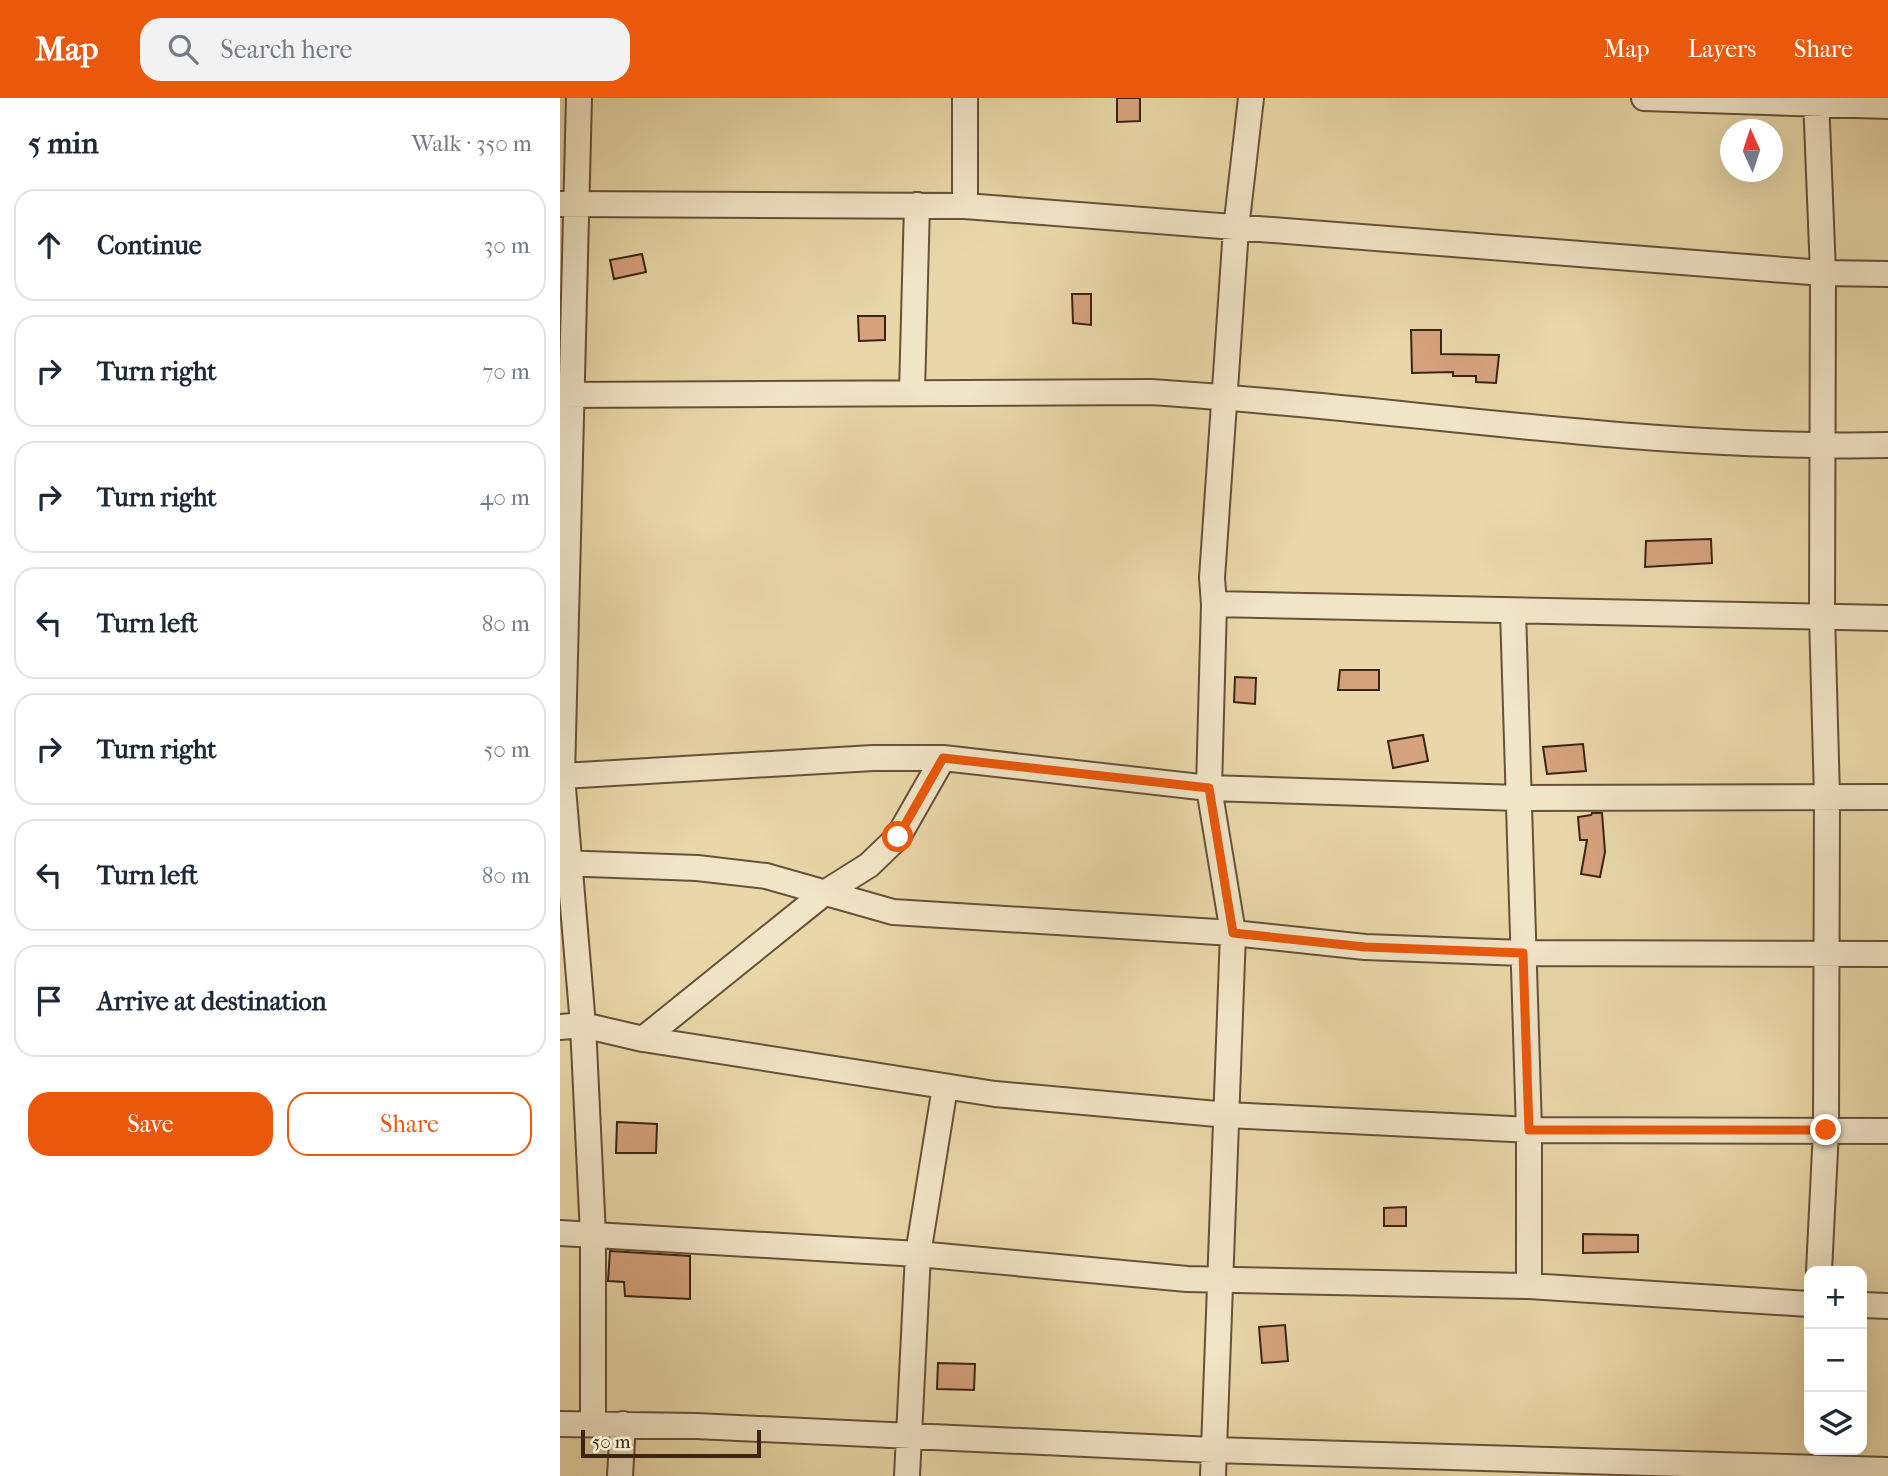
<!DOCTYPE html>
<meta charset="utf-8">
<style>
:root{--surface:#fff;--page:#f2f2f3;--text:#1f2937;--muted:#747a83;--line:#e0e1e3;--accent:#ea580c}
body{margin:0;font-family:"IM FELL French Canon",serif;background:var(--page);color:var(--text)}
.controls{position:absolute;right:21px;bottom:21px;display:grid;overflow:hidden;border-radius:14px;box-shadow:0 7px 28px #0002}
.controls button{width:63px;height:63px;display:grid;place-items:center;padding:0;border:0;border-bottom:2px solid var(--line);background:var(--surface);color:var(--text);font:35px sans-serif}
.compass{position:absolute;left:1160px;top:21px;width:63px;height:63px;border-radius:50%;background:var(--surface);box-shadow:0 7px 28px #0002;rotate:357deg}
.scale{position:absolute;left:21px;bottom:18px;width:180px;box-sizing:border-box;padding-left:7px;border:4px solid #3c2413;border-top:0;font-size:19px;line-height:24px;white-space:nowrap;color:#3c2413;-webkit-text-stroke:5px #f1e5c7;paint-order:stroke}
.stop{position:absolute;width:21px;height:21px;margin:-16px;border:5px solid #ea580c;border-radius:50%;background:#fff}
.stop.end{background:#ea580c;border-color:#fff;box-shadow:0 2px 7px #0008}
.list{margin:0;padding:0;list-style:none}
h2{display:flex;justify-content:space-between;align-items:center;height:91px;margin:0;padding:0 28px;font-size:30px}
h2 small{font-size:23px;font-weight:400;color:var(--muted)}
.list li{display:grid;grid-template-columns:46px 1fr auto;gap:21px;align-items:center;box-sizing:border-box;height:112px;margin:0 14px 14px;padding:0 14px;border:2px solid var(--line);border-radius:21px}
.list b{display:block;font-size:26px;white-space:nowrap}
.list em{font-size:23px;font-style:normal;color:var(--muted)}
.actions{display:flex;gap:14px;padding:21px 28px}
.actions a{flex:1;padding:16px 0;border:2px solid var(--accent);border-radius:21px;text-align:center;font-size:24px;color:var(--accent)}
.actions .main{background:var(--accent);color:#fff}
.icon{flex:none;width:38px;height:38px;fill:none;stroke:currentColor;stroke-width:2;stroke-linecap:round;stroke-linejoin:round}
.map{position:relative;flex:none;width:1328px;height:1378px;overflow:hidden}
header{display:flex;align-items:center;gap:42px;box-sizing:border-box;height:98px;padding:0 35px;background:var(--accent);color:#fff}
header strong{font-size:33px}
nav{display:flex;gap:38px;margin-inline-start:auto;font-size:24px}
.search{width:490px;height:63px;background:var(--page);display:flex;align-items:center;gap:18px;box-sizing:border-box;padding:0 24px;border-radius:21px;color:var(--muted);font-size:26px}
main{display:flex}
aside{flex:1;background:var(--surface)}
.map>svg:first-child{display:block}
.building{fill:#d5a27d;stroke:#3c2413;stroke-width:2}
.lines{fill:none;stroke-linecap:round;stroke-linejoin:round}
.minor-casing{stroke:#675138;stroke-width:28}
.minor{stroke:#f1e5c7;stroke-width:24}
.route{stroke:#ea580c;stroke-width:9}
</style>
<header>
<strong>Map</strong>
<div class="search"><svg class="icon" aria-label="search" viewBox="0 0 24 24"><circle cx="10" cy="10" r="6"/><path d="M15 15l6 6"/></svg>Search here</div>
<nav><a>Map</a><a>Layers</a><a>Share</a></nav>
</header>
<main>
<aside>
<h2>5 min<small>Walk · 350 m</small></h2>
<ul class="list">
<li><svg class="icon" aria-label="ahead" viewBox="0 0 24 24"><path d="M12 20V5M6 11l6-6 6 6"/></svg><div><b>Continue</b></div><em>30 m</em></li>
<li><svg class="icon" aria-label="right" viewBox="0 0 24 24"><path d="M7 20v-9h11M14 6l5 5-5 5"/></svg><div><b>Turn right</b></div><em>70 m</em></li>
<li><svg class="icon" aria-label="right" viewBox="0 0 24 24"><path d="M7 20v-9h11M14 6l5 5-5 5"/></svg><div><b>Turn right</b></div><em>40 m</em></li>
<li><svg class="icon" aria-label="left" viewBox="0 0 24 24"><path d="M17 20v-9H6M10 6l-5 5 5 5"/></svg><div><b>Turn left</b></div><em>80 m</em></li>
<li><svg class="icon" aria-label="right" viewBox="0 0 24 24"><path d="M7 20v-9h11M14 6l5 5-5 5"/></svg><div><b>Turn right</b></div><em>50 m</em></li>
<li><svg class="icon" aria-label="left" viewBox="0 0 24 24"><path d="M17 20v-9H6M10 6l-5 5 5 5"/></svg><div><b>Turn left</b></div><em>80 m</em></li>
<li><svg class="icon" aria-label="arrive" viewBox="0 0 24 24"><path d="M6 21V4h12l-3 4 3 4H6"/></svg><div><b>Arrive at destination</b></div></li>
</ul>
<div class="actions"><a class="main">Save</a><a>Share</a></div>
</aside>
<div class="map">
<svg width="1328" height="1378" viewBox="0 0 1328 1378">
<rect width="100%" height="100%" fill="#e9d7a9"/>
<filter id="stains"><feTurbulence type="fractalNoise" baseFrequency=".00286" numOctaves="4"/><feColorMatrix values="0 0 0 0 .2 0 0 0 0 .09 0 0 0 0 .02 0 0 0 .5 -.17"/></filter>
<radialGradient id="worn" r=".72"><stop offset=".6" stop-color="#630" stop-opacity="0"/><stop offset="1" stop-color="#630" stop-opacity=".3"/></radialGradient>
<path class="building" d="M557,0H580V23L557,24Z
M82,156L86,174L54,181L50,162Z
M512,196H531V227L513,225Z
M298,218H325V242L299,243Z
M851,232H881V256L939,257L936,285L916,284V278H893V274L852,275Z
M1151,441L1152,465L1085,469L1086,443Z
M780,572H819V592H778Z
M675,579L696,580L695,606L674,604Z
M863,637L868,663L833,670L828,643Z
M1023,646L1026,673L987,676L983,649Z
M1032,715H1042L1045,754L1040,779L1021,776L1027,742H1020L1018,719L1031,717Z
M57,1024L97,1026L96,1055H56Z
M846,1109V1128H824V1110Z
M1023,1136L1078,1137V1154L1023,1155Z
M50,1153L130,1158V1201L65,1198L64,1184L48,1183Z
M725,1227L728,1263L702,1265L699,1229Z
M378,1265L415,1266L414,1292L377,1291Z"/>
<g class="lines">
<g class="minor-casing">
<path id="minor" d="M19,0L2,678L23,927L33,1137V1326
M405,0V108
M1084,0L1328,8
M1256,0L1263,175L1262,517L1267,699L1266,1032L1259,1173
M0,106L405,108L1263,175L1328,176
M352,294L357,107
M0,297L590,294C836,309 1081,352 1328,347
M654,506L1328,520
M953,513L969,1032V1188
M2,678L313,660H383L649,690L958,700L1328,699
M0,765L137,770L206,778L333,814L673,835L805,849L963,855L1328,856
M0,929L23,927L83,941L435,996L668,1017L969,1032L1328,1033
M83,941L263,796L309,767L338,739L383,660
M0,1135L358,1156L627,1181L969,1188L1249,1206
M1302,1207L1328,1208
M0,1326L136,1328L653,1352L1328,1372
M60,1378L63,1326
M347,1378L358,1156L385,989
M653,1378L673,835L649,690L654,506L652,480L676,131L691,0"/>
</g>
<use href="#minor" class="minor"/>
</g>
<g class="lines">
<path class="route" d="M338,739L383,660L649,690L673,835L805,849L963,855L969,1032H1266"/>
</g>
<rect width="100%" height="100%" filter="url(#stains)"/>
<rect width="100%" height="100%" fill="url(#worn)"/>
</svg>
<div class="controls">
<button>+</button>
<button>−</button>
<button><svg class="icon" aria-label="layers" viewBox="0 0 24 24"><path d="M12 4l9 5-9 5-9-5zM3 14l9 5 9-5"/></svg></button>
</div>
<svg class="compass" viewBox="-18 -18 36 36"><path d="M0-13l5 13h-10z" fill="#e53935"/><path d="M0 13l5-13h-10z" fill="#747a83"/></svg>
<div class="scale">50 m</div>
<div class="stop" style="left:338px;top:739px"></div>
<div class="stop end" style="left:1266px;top:1032px"></div>
</div>
</main>
